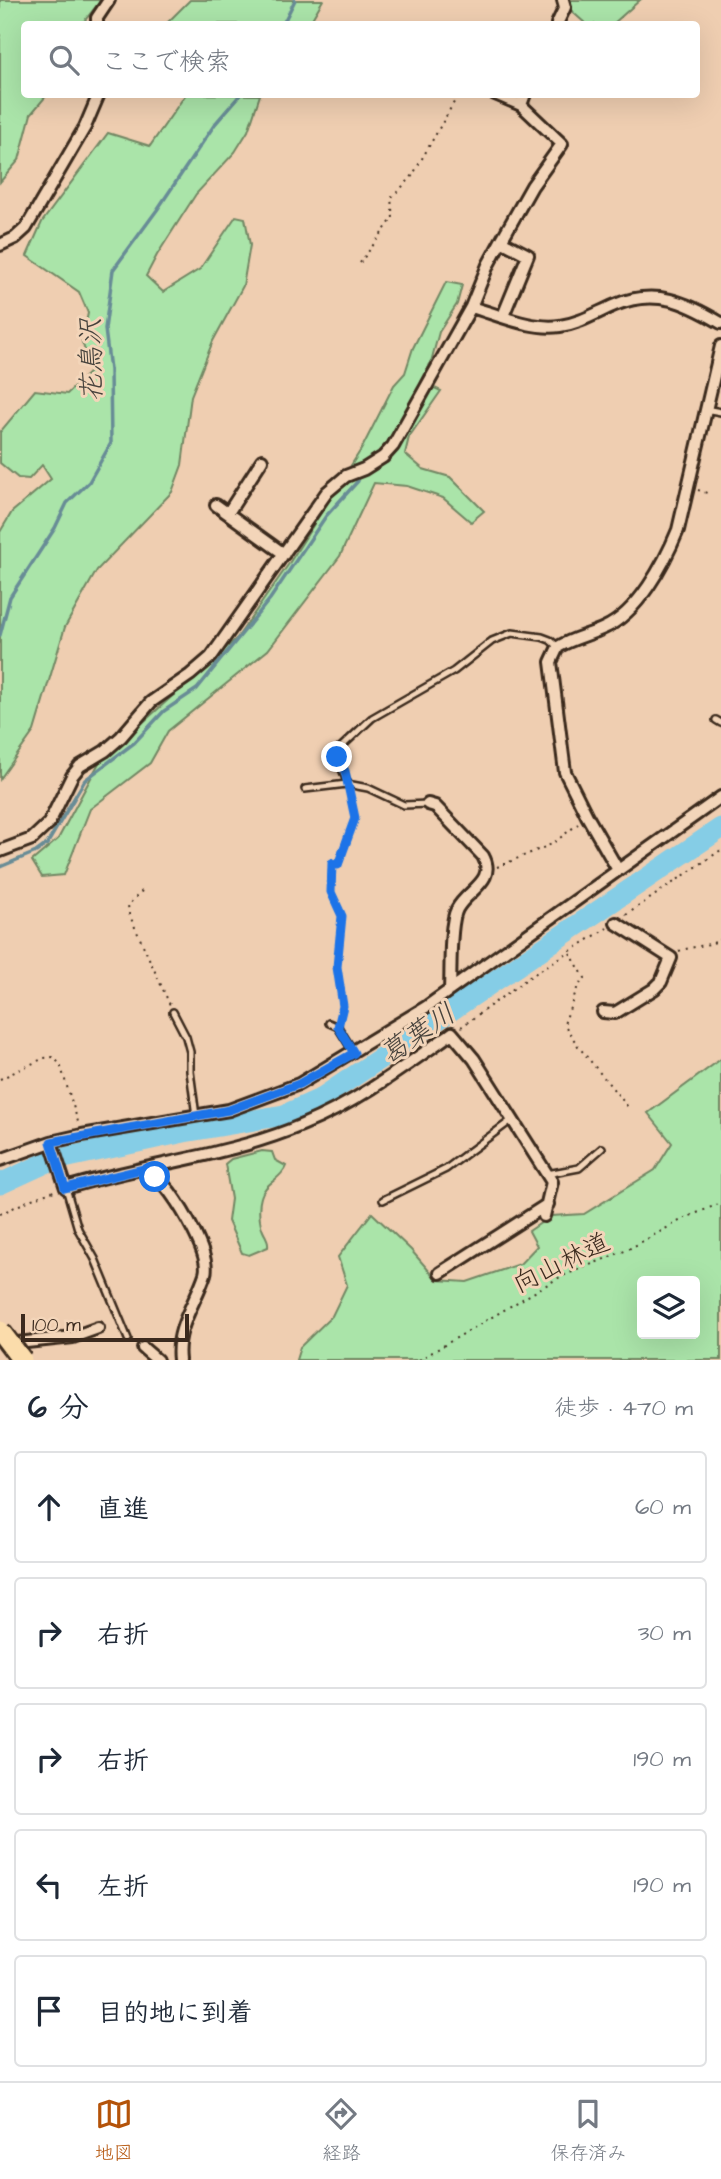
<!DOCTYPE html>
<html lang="ja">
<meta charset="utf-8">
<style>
:root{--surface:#fff;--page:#f2f2f3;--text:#1f2937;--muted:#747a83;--line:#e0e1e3;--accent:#b45309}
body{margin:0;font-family:"Architects Daughter","Klee One",sans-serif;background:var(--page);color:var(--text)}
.controls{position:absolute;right:21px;bottom:21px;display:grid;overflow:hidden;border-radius:7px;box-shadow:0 7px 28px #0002}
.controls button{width:63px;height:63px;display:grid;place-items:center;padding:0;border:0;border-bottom:2px solid var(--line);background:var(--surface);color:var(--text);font:35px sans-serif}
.scale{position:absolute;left:21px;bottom:18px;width:168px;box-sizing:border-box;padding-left:7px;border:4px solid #3b2a1e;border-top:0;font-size:19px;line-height:24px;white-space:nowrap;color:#3b2a1e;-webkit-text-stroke:5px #f3d5b9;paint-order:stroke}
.stop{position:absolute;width:21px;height:21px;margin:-16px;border:5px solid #1a73e8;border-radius:50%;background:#fff}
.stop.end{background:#1a73e8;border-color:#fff;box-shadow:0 2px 7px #0008}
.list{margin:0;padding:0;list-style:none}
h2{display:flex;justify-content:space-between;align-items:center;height:91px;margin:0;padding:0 28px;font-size:30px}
h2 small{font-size:23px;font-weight:400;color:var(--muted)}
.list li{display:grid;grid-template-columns:46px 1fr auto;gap:21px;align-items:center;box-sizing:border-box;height:112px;margin:0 14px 14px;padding:0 14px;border:2px solid var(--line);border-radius:7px}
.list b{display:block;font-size:26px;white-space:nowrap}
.list em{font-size:23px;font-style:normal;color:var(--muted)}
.icon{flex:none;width:38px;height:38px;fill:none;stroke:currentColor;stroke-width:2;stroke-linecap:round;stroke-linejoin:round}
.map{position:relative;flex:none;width:721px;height:1360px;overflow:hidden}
.search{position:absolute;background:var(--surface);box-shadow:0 7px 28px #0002;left:21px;right:21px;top:21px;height:77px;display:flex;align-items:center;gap:18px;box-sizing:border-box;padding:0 24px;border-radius:7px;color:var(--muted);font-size:26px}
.sheet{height:721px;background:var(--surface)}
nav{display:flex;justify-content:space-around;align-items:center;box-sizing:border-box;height:98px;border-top:2px solid var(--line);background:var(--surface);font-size:19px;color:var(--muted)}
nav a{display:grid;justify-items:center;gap:4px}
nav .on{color:var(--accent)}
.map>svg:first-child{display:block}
.green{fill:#aae4a9;stroke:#728764;stroke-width:2;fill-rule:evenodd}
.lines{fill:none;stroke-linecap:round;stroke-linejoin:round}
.stream{stroke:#678c96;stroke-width:3.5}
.river{stroke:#85cde6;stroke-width:21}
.service-casing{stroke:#3b2a1e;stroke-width:10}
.minor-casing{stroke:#3b2a1e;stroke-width:16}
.path{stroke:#3b2a1e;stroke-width:2;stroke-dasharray:2 5;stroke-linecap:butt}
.service{stroke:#f3d5b9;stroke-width:5}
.minor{stroke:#f3d5b9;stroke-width:10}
.motorway-bridge-casing{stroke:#3b2a1e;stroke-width:24;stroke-linecap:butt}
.motorway-bridge{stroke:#fbdcab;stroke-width:19}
.route{stroke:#1a73e8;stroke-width:9}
.labels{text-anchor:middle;stroke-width:6;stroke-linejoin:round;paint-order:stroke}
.street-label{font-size:26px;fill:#3b2a1e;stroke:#f3d5b9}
.water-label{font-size:28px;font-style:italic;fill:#46423c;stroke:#f3d5b9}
</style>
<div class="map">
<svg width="721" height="1360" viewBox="0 0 721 1360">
<rect width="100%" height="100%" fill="#efceb1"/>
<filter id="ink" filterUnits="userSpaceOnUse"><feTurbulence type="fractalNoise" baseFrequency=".0143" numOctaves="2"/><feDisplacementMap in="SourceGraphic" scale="14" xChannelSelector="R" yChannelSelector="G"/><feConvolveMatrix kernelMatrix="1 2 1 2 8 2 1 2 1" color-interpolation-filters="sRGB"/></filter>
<g filter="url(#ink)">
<path class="green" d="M0,0H101L82,24H24V94L47,95L31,114L19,160L0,182Z
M190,0H323L309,24H166Z
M559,0H640L613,24H586Z
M186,94L260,95L248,131L235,152L196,194L157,255L146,276L163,292L200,269L236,216L245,218L250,245L243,286L213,341L191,396L182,465L172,492L97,570L65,627L34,731L0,779V532L12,512L51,479L42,465L29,479L18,478L0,463V432L35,390L67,394L92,370L82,342L88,313L79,292L27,256L42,222L108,133L150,146Z
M446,282L462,285L457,304L439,332L431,362L421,382L441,391L409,437L405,454L423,469L450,477L484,511L471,522L443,498L407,486L374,483L340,556L268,650L168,731L150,763L90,809L64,875L42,877L32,861L58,839L100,761L237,638L288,565L362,448L394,385L405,373L413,348Z
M721,1059V1360H296L300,1347L332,1316L347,1285L338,1257L372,1213L411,1250L437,1280L467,1282L520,1264L537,1246L529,1231L551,1216L584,1214L655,1170L672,1143L648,1113ZM642,1281H695V1334H642Z
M262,1151L272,1152L275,1160L286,1166C281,1180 265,1182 261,1197C258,1207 259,1222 263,1231C266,1238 269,1239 268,1247L249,1255L242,1253L228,1221L231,1199L225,1164L231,1159Z"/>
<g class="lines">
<path class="stream" d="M283,24L295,0
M0,635L10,597L55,528L67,503L89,482L111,443L110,370L105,329L113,270L157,210L215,124L241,94
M0,867L36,852L47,844L85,780L134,743L164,711L197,689L270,599L326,516L358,481"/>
<path class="river" d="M0,1184L50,1161L184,1132L284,1115L320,1099L721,828"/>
<g class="service-casing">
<path id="service" d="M705,409L721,412
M716,720L721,723
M347,784C345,773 337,761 337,751L372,718L454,671L492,641L512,633L542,637L550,640L558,647
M305,789L347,784L368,788L404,805L428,804
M173,1012L186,1037L190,1052V1071L196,1116
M329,1023L338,1027L353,1051
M547,1174L579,1168L602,1148
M66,1188L78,1229L95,1259L128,1339
M383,1200L446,1169L513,1119"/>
</g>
<g class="minor-casing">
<path id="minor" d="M97,24V18L109,0
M557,24L565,7L563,0
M495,94L521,105
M501,241L528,255L503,316
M0,245L15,238L26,228L85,127L99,94
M471,307C499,315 531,330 560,326C581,323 596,313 615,305C655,288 686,302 721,323
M216,505L284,554
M228,513L262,460
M428,804L435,806L483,856C497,881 467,890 457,909C449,924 451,971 450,990
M0,851L32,839L49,823L72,776L80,766L105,751L121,737L151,702L190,675L211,657L327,492L346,476L364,469L383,457L393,446L471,307L488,265L501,241L532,186L562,144L521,105L525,94
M618,870L587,816L565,772L551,662L558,647C573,638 589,635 604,628C638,613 664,564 678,530L721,346
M603,1012L615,1013L654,989L661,982L671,958L616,923
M51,1142L66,1188C143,1164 227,1157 302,1125C356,1103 404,1067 452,1033L474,1059L552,1182L544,1216
M0,1160L51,1142L82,1135L229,1110L299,1084L426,1007L721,797
M147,1168C155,1176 163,1183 170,1192C181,1207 211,1255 205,1274C196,1302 175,1328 179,1360
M440,1273L548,1204
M8,1344L73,1337L98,1328
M143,1348L157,1360"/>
</g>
<path class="path" d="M360,263L393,218L391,198L411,178L457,97L470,94
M698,490L707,493
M497,867L552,844L578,824
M142,891L128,905L129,914L170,1005
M626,915L721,850
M679,951C694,946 707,946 721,940
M570,953L585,978L578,986L564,1024L578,1046L628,1107
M340,1019L343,1006L337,967L342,916L331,892L332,863L338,865L355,818L349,792
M461,1027L528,978L607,928
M0,1079L44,1058L53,1057L60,1064L79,1125
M0,1214L32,1199L54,1191
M419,1360L560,1277L627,1250L685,1218L721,1203"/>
<use href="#service" class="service"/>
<use href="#minor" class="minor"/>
<g class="motorway-bridge-casing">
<path id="motorway-bridge" d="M0,1331L22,1360"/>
</g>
<use href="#motorway-bridge" class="motorway-bridge"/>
</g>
</g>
<g class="lines" filter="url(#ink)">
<path class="route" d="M155,1177L147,1168L65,1188L51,1142L229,1110L299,1084L354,1053L338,1027L343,1006L337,967L342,916L331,892L332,863L338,865L355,818L345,771L337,757"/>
</g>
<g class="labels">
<g class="street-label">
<text transform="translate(561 1262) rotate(-26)" y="9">向山林道</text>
</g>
<g class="water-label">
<text transform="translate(90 360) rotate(-91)" y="10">花鳥沢</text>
<text transform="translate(417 1033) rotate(-34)" y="10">葛葉川</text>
</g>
</g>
</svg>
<div class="controls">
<button><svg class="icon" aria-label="layers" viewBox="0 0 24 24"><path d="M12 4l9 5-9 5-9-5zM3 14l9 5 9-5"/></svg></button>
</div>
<div class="scale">100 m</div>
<div class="stop" style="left:155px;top:1177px"></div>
<div class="stop end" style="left:337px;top:757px"></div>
<div class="search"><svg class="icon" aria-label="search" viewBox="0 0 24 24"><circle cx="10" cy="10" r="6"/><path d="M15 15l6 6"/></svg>ここで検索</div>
</div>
<section class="sheet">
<h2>6 分<small>徒歩 · 470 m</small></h2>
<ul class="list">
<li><svg class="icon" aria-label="ahead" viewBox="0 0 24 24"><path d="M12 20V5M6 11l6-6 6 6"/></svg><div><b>直進</b></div><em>60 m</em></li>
<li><svg class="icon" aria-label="right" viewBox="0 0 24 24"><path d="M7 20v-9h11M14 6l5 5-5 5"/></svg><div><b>右折</b></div><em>30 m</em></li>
<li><svg class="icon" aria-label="right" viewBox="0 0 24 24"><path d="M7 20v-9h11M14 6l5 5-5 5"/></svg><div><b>右折</b></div><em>190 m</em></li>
<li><svg class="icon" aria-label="left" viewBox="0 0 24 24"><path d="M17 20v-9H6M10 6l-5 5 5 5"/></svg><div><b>左折</b></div><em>190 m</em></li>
<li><svg class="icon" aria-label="arrive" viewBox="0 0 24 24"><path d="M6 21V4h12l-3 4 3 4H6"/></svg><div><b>目的地に到着</b></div></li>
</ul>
</section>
<nav>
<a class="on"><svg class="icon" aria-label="map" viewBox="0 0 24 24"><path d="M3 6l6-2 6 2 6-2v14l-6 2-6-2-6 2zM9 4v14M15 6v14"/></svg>地図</a>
<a><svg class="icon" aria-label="directions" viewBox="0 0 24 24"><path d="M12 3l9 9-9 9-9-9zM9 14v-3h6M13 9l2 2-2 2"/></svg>経路</a>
<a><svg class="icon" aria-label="saved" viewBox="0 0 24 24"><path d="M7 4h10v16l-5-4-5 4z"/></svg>保存済み</a>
</nav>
